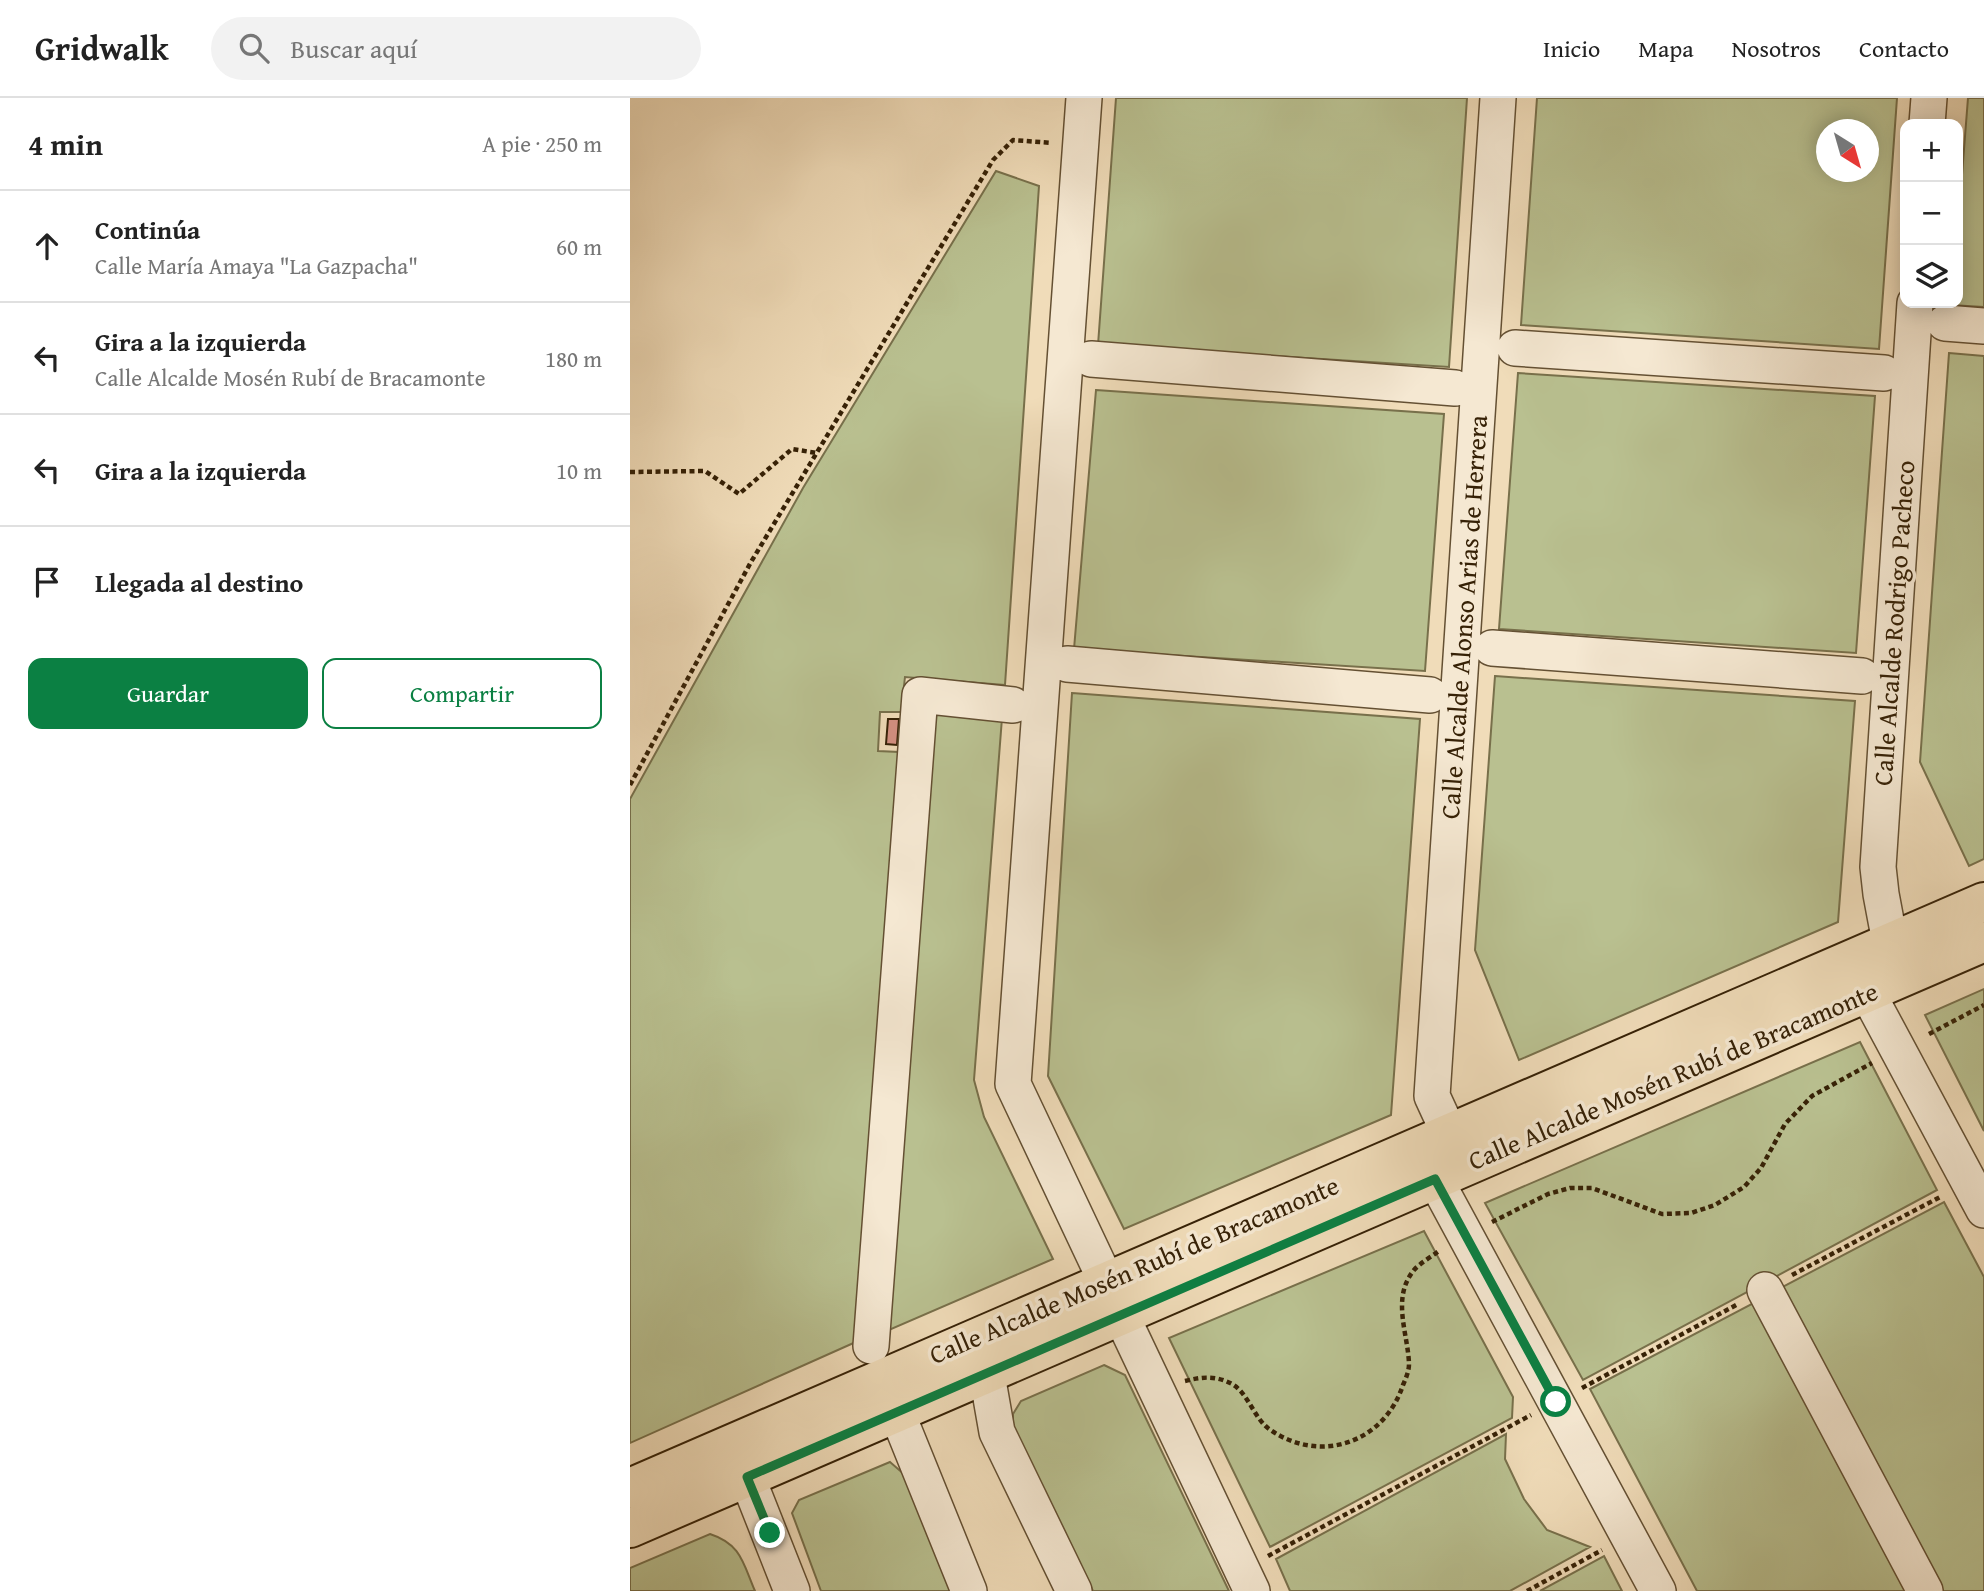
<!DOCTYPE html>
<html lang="es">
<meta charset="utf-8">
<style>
:root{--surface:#fff;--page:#f2f2f2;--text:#222;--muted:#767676;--line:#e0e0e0;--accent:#0b8043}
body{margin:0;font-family:"Gentium Book Plus",serif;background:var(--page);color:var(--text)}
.controls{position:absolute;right:21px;top:21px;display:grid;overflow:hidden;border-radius:14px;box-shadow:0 4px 18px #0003}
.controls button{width:63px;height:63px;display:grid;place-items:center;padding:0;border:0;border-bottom:2px solid var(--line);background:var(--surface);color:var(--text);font:35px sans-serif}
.compass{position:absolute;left:1186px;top:21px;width:63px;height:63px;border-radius:50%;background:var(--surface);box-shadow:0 4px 18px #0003;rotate:143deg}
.stop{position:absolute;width:21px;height:21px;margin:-16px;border:5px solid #0b8043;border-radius:50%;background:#fff}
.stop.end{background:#0b8043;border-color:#fff;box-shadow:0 2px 7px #0008}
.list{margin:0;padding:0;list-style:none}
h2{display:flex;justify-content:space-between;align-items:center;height:91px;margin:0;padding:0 28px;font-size:30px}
h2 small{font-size:23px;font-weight:400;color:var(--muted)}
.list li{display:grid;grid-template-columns:46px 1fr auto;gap:21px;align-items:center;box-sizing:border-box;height:112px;padding:0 28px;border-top:2px solid var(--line)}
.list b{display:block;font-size:26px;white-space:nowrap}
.list p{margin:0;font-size:23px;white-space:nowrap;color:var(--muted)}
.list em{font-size:23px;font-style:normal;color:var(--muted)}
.actions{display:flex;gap:14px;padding:21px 28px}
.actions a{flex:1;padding:16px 0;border:2px solid var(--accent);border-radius:14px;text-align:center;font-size:24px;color:var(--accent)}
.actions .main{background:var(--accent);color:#fff}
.icon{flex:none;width:38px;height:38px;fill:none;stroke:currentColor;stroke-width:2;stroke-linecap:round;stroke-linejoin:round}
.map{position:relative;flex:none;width:1354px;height:1493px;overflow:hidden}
header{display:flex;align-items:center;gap:42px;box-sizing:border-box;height:98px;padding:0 35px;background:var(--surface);border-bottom:2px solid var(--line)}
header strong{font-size:33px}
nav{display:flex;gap:38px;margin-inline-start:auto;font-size:24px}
.search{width:490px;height:63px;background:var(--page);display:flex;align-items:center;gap:18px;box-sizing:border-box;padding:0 24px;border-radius:38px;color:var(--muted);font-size:26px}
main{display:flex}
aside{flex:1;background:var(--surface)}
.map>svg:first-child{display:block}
.green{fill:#b9c090;stroke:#78704b;stroke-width:2;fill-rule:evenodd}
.building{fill:#d59082;stroke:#362106;stroke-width:2}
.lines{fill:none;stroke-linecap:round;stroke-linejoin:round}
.minor-casing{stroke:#645033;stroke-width:38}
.major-casing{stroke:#362106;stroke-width:42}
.path{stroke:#362106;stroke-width:4.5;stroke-dasharray:5 3.5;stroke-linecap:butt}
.minor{stroke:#f5e8d2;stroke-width:35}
.major{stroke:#f0dcb9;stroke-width:38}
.route{stroke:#0b8043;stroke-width:9}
.labels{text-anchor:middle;stroke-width:7;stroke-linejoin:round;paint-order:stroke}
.street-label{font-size:26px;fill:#362106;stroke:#f5e8d2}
</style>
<header>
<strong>Gridwalk</strong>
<div class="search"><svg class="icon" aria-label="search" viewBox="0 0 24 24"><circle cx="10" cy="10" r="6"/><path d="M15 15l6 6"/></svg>Buscar aquí</div>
<nav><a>Inicio</a><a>Mapa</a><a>Nosotros</a><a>Contacto</a></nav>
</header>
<main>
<aside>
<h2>4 min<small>A pie · 250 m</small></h2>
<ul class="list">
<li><svg class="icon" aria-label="ahead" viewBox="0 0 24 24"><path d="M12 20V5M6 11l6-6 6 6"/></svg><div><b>Continúa</b><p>Calle María Amaya &quot;La Gazpacha&quot;</p></div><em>60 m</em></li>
<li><svg class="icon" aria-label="left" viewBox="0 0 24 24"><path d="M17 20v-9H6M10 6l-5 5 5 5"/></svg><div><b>Gira a la izquierda</b><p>Calle Alcalde Mosén Rubí de Bracamonte</p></div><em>180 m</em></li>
<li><svg class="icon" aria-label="left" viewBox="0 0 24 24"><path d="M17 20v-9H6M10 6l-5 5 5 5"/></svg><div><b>Gira a la izquierda</b></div><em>10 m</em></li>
<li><svg class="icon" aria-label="arrive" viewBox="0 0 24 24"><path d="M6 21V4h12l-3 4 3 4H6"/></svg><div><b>Llegada al destino</b></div></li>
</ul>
<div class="actions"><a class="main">Guardar</a><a>Compartir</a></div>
</aside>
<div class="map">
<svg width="1354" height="1493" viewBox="0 0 1354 1493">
<rect width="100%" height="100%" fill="#f0dcb9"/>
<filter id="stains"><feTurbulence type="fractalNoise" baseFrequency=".00286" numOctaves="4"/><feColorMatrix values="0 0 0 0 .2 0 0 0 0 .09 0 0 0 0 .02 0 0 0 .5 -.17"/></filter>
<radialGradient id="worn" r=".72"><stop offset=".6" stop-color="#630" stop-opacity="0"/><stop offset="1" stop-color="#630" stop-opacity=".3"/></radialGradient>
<path class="green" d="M486,0H837L819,269L468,247Z
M907,0H1267L1249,251L891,227ZM1196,32H1238V74H1196Z
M1338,0H1354V209L1321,207L1322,205H1328V128Z
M366,73L409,88L375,587L275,579L271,614H250L248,653L269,654L228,1243L0,1345V701L173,390Z
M1319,255L1354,258V761L1339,768L1290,664Z
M888,275L1245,298L1226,555L869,531Z
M466,292L814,316L795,573L444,551Z
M865,578L1225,603L1208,824L889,962L845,852Z
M442,595L790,621L761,1017L494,1131L418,978Z
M305,613L372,620L344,982L354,1019L423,1161L259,1232Z
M1354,891V1033L1295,917Z
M1230,944L1307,1092L953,1282L855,1105Z
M1314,1104L1354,1179V1493H1302L1143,1194Z
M794,1133L883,1299L882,1320L640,1449L539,1240Z
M1133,1200L1288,1493H1067L960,1291Z
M474,1267L495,1277L599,1493H463L383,1330V1316L391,1303Z
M876,1336L875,1361L894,1401L917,1432L960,1449L880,1493H660L646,1461Z
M260,1364L275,1377L323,1493H191L162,1415L169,1402Z
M80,1436C111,1446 113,1465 125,1493H0V1470Z
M974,1458L992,1493H910Z"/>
<path class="building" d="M258,621H269L267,647L256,646Z"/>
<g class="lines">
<g class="minor-casing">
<path id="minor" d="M454,0L383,986L477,1185
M1297,26L1299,0
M1315,225L1354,228
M885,250L1254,275
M461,261L825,290
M862,550L1232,578
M437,566L800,597
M1260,844L1251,796L1248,769L1285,205
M1237,894L1354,1112
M819,1035L802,998L868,0
M805,1081L1028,1493
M1135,1192L1295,1493
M491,1217L622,1493
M241,1248L290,597L383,607
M357,1277L367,1334L444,1493
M267,1315L339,1493
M117,1379L162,1493"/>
</g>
<g class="major-casing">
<path id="major" d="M0,1390L1354,804
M0,1430L1354,844"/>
</g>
<path class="path" d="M0,374L75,373L109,396L162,351L187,355
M0,687L121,464L363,62L383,42L422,45
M1299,936L1354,907
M862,1124L918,1096L940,1090H962L1032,1116L1061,1115L1085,1107L1114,1089L1131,1070L1155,1026L1182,998L1242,965
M1162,1177L1312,1098
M555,1283C572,1279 585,1277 602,1286C618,1295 624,1320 639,1331C690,1367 754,1345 773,1287C776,1280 779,1273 779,1266C778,1235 761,1200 784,1172C790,1165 801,1159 809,1153
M952,1290L1108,1206
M638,1458L901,1317
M897,1493L972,1452"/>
<use href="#minor" class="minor"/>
<use href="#major" class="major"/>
</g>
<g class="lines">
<path class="route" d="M140,1435L117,1379L805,1081L926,1304"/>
</g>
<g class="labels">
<g class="street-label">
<text transform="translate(834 519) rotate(-86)" y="9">Calle Alcalde Alonso Arias de Herrera</text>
<text transform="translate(1264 525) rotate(-86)" y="9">Calle Alcalde Rodrigo Pacheco</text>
<text transform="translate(1043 978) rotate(-23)" y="9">Calle Alcalde Mosén Rubí de Bracamonte</text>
<text transform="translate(504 1172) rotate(-23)" y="9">Calle Alcalde Mosén Rubí de Bracamonte</text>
</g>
</g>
<rect width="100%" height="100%" filter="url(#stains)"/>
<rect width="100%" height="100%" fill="url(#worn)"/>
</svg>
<div class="controls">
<button>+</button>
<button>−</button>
<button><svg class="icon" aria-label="layers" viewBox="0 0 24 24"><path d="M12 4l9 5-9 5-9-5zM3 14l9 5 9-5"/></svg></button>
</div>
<svg class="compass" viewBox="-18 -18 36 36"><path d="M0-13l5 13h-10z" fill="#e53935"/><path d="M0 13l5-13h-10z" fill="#767676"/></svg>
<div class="stop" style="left:926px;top:1304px"></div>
<div class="stop end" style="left:140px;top:1435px"></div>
</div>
</main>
